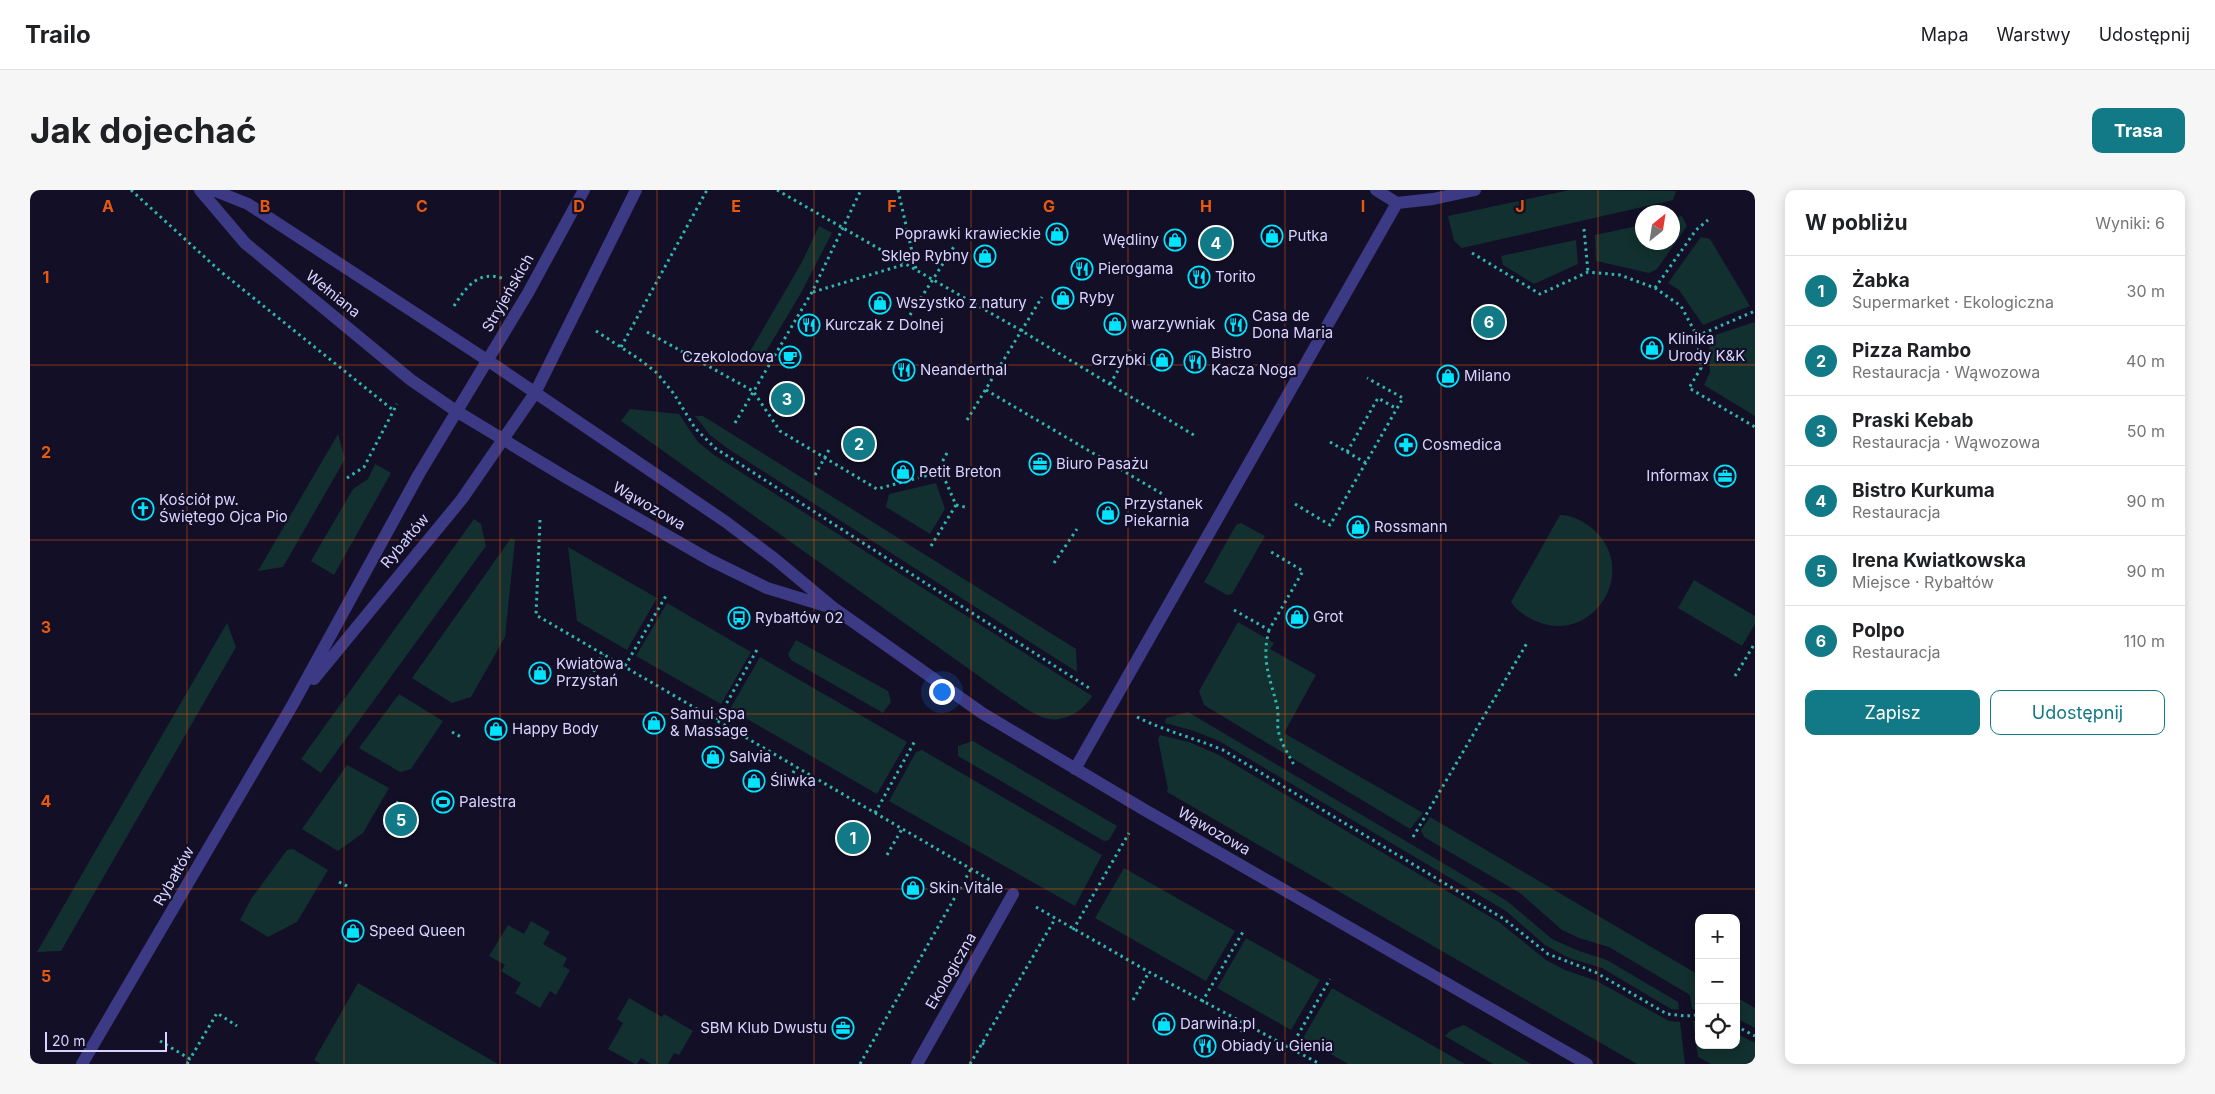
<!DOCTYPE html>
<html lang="pl">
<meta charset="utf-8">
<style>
:root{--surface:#fff;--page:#f6f6f6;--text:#202124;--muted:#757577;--line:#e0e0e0;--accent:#127987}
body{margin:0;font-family:Inter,sans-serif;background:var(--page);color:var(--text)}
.controls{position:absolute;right:15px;bottom:15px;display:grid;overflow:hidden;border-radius:10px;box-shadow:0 2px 12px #0003}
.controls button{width:45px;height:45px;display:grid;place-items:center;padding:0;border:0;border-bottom:1px solid var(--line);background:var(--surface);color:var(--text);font:25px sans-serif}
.compass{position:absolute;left:1605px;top:15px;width:45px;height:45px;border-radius:50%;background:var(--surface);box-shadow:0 2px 12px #0003;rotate:30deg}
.scale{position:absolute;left:15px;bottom:12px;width:122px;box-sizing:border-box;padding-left:5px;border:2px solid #d9d4ff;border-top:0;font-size:14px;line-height:18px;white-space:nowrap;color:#d9d4ff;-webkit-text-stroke:4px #130f26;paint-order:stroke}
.you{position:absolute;left:911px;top:501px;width:18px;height:18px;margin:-12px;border:4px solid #fff;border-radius:50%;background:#1a73e8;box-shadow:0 0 0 8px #1a73e833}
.badge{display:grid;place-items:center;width:32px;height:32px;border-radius:50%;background:var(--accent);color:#fff;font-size:16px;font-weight:700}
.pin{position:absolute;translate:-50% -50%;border:2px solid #fff;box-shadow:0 1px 5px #0006}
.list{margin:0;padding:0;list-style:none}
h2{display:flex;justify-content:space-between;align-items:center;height:65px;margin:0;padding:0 20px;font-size:21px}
h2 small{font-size:16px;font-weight:400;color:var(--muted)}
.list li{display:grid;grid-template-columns:32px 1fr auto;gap:15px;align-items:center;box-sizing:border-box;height:70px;padding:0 20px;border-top:1px solid var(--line)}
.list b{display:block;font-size:19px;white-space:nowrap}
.list p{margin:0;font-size:16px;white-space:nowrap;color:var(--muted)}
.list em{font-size:16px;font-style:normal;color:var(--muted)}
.actions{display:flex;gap:10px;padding:15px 20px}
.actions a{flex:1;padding:11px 0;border:1px solid var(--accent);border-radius:10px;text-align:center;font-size:18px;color:var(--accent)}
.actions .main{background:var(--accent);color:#fff}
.icon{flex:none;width:28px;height:28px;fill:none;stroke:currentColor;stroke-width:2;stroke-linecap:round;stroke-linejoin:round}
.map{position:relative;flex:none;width:1725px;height:874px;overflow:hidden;border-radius:10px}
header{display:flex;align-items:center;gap:30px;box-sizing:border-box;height:70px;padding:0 25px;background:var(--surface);border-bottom:1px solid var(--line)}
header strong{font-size:24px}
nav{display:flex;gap:28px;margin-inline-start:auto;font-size:18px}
.intro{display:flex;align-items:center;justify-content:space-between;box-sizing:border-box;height:120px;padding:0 30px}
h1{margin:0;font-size:35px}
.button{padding:12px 22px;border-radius:10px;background:var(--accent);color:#fff;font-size:18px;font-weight:700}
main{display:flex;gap:30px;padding:0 30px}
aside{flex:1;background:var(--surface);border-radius:10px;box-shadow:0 2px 12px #0003}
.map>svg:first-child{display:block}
.green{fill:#12302f}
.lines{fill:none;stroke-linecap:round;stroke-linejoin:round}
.path{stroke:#2fb8b0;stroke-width:3;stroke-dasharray:2.5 4;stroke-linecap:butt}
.minor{stroke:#3d3a85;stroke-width:12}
.grid{fill:none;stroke:#e8590c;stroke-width:1;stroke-opacity:0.55}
.labels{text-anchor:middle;stroke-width:4.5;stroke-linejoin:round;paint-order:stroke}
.poi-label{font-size:15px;fill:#d9d4ff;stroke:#130f26;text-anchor:start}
.street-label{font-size:15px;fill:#d9d4ff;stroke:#130f26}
.grid-label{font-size:16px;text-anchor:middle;font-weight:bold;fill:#e8590c;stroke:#130f26;stroke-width:4.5;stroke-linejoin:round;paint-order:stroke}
</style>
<header>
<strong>Trailo</strong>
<nav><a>Mapa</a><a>Warstwy</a><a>Udostępnij</a></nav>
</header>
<div class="intro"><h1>Jak dojechać</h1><a class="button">Trasa</a></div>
<main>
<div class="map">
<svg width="1725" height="874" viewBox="0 0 1725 874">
<rect width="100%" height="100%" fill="#130f26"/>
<path class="green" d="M1540,0L1646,1L1643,10L1432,58L1424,51L1418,26Z
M1652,26L1657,36L1627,79L1619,83L1566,71L1565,45L1612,35V52H1642L1643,28Z
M789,36L802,43L771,103L731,170L719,163L772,72Z
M1671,47L1680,49L1720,116L1673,135L1649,100L1638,93Z
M1546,50L1548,74L1504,94L1473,75L1471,66Z
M1725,132V226L1674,195L1680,182L1679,147Z
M600,219L649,224L668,252L684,265L1062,506C1054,520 1036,532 1019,529C1004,526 987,512 974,504L591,231Z
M665,226H673L1046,459L1047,482L697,258L680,245Z
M308,244L315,269L253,377L228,381Z
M345,274L361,283L304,385L281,371L323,299L338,289Z
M906,293L915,319L900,344L856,317L859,304Z
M1530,325C1543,325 1555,332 1564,340C1609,381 1564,454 1508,432C1497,428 1487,421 1481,412Z
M444,329L451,334L456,356L291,583L271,569Z
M1211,333L1235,346L1202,404L1197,405L1174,392L1206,335Z
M481,348L485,350L475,447L441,507L422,513L382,488Z
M538,357L627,408L597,460L547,431Z
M1664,390L1725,426V434L1712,456L1648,418Z
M637,413L721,462L691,514L606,466Z
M1208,432L1244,453L1240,459L1286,485L1254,543L1393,623L1380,639L1174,515L1169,501Z
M197,433L206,457L31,761L7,762Z
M766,450L858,501L861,512L853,523L761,470L758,464Z
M730,467L877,552L847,604L700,519Z
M369,504L413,531L381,579L370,582L329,558Z
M1158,522L1477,711L1522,749L1549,761L1577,770L1648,812L1649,820L1641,819L1572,778L1539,768L1515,755L1476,721L1189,551L1164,541L1135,533L1136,528Z
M1130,545L1159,552L1189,565L1469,732L1516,770L1535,780L1567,791L1639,831L1650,832L1655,874H1607L1137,602L1138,599L1128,549Z
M943,551L1087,636L1079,650L1074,651L928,566V556Z
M892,560L1072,665L1045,716L859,611L886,562Z
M317,575L359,598L333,643L308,661L272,639Z
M1400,627L1669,785V819H1662L1660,805L1579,757L1549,748L1532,740L1490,703L1394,647L1391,640Z
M263,659L298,680L267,732L238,747L210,730L221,709L257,660Z
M1094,678L1205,741L1176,791L1065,728Z
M501,731L520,742L513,754L537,768L533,776L540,780L526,805L520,801L510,818L485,803L491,793L471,781L475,775L459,766L478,735L494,744Z
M1216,748L1290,790L1261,840L1187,798Z
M328,793L468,874H291L284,870Z
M1302,798L1435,874H1318L1273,848Z
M1706,807L1725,818V838L1706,828Z
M599,808L632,827L634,824L663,841L649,865L644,863L638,874H621L611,868L607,874H605L578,859L593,833L587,829Z
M1663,831H1669V855H1706V843L1725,853V874H1681L1668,867Z
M1434,835L1501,874H1463L1415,846L1421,840Z"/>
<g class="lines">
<path class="path" d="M101,0L190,81L363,220
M747,0L992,141L1167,247
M868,0L886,79
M1554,39L1558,82
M1442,63L1510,104L1558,82L1590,85L1625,98L1651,116L1667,146L1671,178L1659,198L1725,237
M1625,98L1666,40L1678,30
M783,102L876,74
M424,116C436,97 449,79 474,89
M880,125L925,55
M566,141L609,169L627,183L644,204L665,238L685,258L1059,498
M617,142L723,201L750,241L847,299L906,283L917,263
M1667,146L1725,121
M591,157L677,0
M1080,194L1100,160
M956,200L1134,305
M937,230L1012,107
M705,233L782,102L831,0
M1300,252L1336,273
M1317,262L1348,208L1367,219
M785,285L800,258
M317,288L334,277L367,214
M1265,314L1300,335L1373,208L1337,188
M926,315L935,317
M510,330L506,425L960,690
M901,356L926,315L915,290L906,283
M1024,373L1047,339
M1204,420L1239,440L1273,381L1238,360
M1239,440C1231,471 1240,487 1247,516C1249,524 1247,531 1248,539C1250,552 1259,565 1265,577
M595,476L637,404
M1705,486L1725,453
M557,493L573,464
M1107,527C1135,541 1164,548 1193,560L1474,729L1518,764L1565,782L1637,824L1655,826L1669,825
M671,530L675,523
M687,530L728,458
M422,542L433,548
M763,583L766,577
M366,612L379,618
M845,623L886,549
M1383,647L1497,453
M857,665L872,639
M309,692L319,697
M1006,717L1119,782L1290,874
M1043,740L1099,643
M1103,810L1119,782
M1172,812L1214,740
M1706,836L1725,846
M1211,842L1215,834
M130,851L160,869L187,823L207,836
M952,853L957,856
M1261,857L1300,789
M157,874L160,869
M830,874L941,679
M940,874L1025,729"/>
<path class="minor" d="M170,0L215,53L381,190L426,221L537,288L680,370L737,398L799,417
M183,0L218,14L457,170L696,332L745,369L805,419L952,523L1113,619L1557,874
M1346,0L1367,13L1403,9L1445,0
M284,489L432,309L505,203L606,0
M1045,579L1367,13
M52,874L263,514L389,284L498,103L554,0
M887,874L983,704"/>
</g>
<path class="grid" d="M157,0V874M314,0V874M470,0V874M627,0V874M784,0V874M941,0V874M1098,0V874M1255,0V874M1411,0V874M1568,0V874M0,175H1725M0,350H1725M0,524H1725M0,699H1725"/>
<defs>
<g id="shop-ring" transform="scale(1.125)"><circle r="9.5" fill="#130f26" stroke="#00e5ff" stroke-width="1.5"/><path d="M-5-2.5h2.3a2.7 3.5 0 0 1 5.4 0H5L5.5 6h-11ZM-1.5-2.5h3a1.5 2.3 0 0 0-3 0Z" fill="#00e5ff"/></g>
<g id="restaurant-ring" transform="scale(1.125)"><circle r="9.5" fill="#130f26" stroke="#00e5ff" stroke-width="1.5"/><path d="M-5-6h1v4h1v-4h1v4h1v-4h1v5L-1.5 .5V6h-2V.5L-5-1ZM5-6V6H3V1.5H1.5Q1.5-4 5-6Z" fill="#00e5ff"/></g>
<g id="cafe-ring" transform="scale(1.125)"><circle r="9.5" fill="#130f26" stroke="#00e5ff" stroke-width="1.5"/><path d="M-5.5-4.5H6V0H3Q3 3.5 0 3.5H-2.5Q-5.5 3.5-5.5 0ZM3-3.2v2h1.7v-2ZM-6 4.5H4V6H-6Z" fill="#00e5ff"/></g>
<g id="pharmacy-ring" transform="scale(1.125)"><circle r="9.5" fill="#130f26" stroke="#00e5ff" stroke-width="1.5"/><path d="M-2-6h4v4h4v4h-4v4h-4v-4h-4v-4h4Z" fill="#00e5ff"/></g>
<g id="office-ring" transform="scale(1.125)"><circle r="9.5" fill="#130f26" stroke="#00e5ff" stroke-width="1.5"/><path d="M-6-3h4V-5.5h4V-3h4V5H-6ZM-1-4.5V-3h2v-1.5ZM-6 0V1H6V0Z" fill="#00e5ff"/></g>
<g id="church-ring" transform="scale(1.125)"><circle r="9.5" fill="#130f26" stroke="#00e5ff" stroke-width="1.5"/><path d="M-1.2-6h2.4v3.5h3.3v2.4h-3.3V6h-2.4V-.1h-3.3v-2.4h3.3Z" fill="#00e5ff"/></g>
<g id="bus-ring" transform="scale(1.125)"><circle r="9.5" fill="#130f26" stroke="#00e5ff" stroke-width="1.5"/><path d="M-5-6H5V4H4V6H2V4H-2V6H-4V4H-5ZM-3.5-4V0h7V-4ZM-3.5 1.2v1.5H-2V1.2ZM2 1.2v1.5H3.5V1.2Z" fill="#00e5ff"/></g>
<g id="stadium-ring" transform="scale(1.125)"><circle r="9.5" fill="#130f26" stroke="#00e5ff" stroke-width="1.5"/><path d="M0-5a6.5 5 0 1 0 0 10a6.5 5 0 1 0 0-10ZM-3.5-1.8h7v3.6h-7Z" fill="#00e5ff"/></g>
</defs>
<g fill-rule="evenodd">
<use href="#shop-ring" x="1027" y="44"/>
<use href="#shop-ring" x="1242" y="46"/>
<use href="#shop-ring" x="1145" y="50"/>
<use href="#shop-ring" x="955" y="66"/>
<use href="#restaurant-ring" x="1052" y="79"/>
<use href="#restaurant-ring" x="1169" y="87"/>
<use href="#shop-ring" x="1033" y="108"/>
<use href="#shop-ring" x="850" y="113"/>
<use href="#shop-ring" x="1085" y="134"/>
<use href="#restaurant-ring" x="779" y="135"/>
<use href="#restaurant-ring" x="1206" y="135"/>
<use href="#shop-ring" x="1622" y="158"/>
<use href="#cafe-ring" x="760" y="167"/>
<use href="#shop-ring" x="1132" y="170"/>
<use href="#restaurant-ring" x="1165" y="172"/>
<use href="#restaurant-ring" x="874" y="180"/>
<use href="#shop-ring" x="1418" y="186"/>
<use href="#pharmacy-ring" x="1376" y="255"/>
<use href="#office-ring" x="1010" y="274"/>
<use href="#shop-ring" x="873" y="282"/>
<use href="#office-ring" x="1695" y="286"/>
<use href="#church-ring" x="113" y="319"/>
<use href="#shop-ring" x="1078" y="323"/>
<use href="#shop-ring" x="1328" y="337"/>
<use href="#shop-ring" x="1267" y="427"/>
<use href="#bus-ring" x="709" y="428"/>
<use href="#shop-ring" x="510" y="483"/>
<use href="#shop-ring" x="624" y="533"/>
<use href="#shop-ring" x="466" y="539"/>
<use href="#shop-ring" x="683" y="567"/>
<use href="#shop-ring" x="724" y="591"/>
<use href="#stadium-ring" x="413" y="612"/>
<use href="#shop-ring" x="883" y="698"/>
<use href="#shop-ring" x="323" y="741"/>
<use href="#shop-ring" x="1134" y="834"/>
<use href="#office-ring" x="813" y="838"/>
<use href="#restaurant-ring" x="1175" y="856"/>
</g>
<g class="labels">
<g class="poi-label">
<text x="1011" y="49" text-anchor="end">Poprawki krawieckie</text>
<text x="1258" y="51">Putka</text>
<text x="1129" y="55" text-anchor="end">Wędliny</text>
<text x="939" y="71" text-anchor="end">Sklep Rybny</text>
<text x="1068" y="84">Pierogama</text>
<text x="1185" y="92">Torito</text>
<text x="1049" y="113">Ryby</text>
<text x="866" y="118">Wszystko z natury</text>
<text x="1222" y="131">Casa de<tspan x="1222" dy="17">Dona Maria</tspan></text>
<text x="1101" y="139">warzywniak</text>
<text x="795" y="140">Kurczak z Dolnej</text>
<text x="1638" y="154">Klinika<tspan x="1638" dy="17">Urody K&amp;K</tspan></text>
<text x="1181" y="168">Bistro<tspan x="1181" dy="17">Kacza Noga</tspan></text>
<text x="744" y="172" text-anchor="end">Czekolodova</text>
<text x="1116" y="175" text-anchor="end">Grzybki</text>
<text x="890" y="185">Neanderthal</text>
<text x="1434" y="191">Milano</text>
<text x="1392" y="260">Cosmedica</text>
<text x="1026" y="279">Biuro Pasażu</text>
<text x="889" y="287">Petit Breton</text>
<text x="1679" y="291" text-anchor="end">Informax</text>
<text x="129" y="315">Kościół pw.<tspan x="129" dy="17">Świętego Ojca Pio</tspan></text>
<text x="1094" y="319">Przystanek<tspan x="1094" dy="17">Piekarnia</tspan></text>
<text x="1344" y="342">Rossmann</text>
<text x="1283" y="432">Grot</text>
<text x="725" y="433">Rybałtów 02</text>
<text x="526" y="479">Kwiatowa<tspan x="526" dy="17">Przystań</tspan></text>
<text x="640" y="529">Samui Spa<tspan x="640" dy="17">&amp; Massage</tspan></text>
<text x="482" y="544">Happy Body</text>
<text x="699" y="572">Salvia</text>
<text x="740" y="596">Śliwka</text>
<text x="429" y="617">Palestra</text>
<text x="899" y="703">Skin Vitale</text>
<text x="339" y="746">Speed Queen</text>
<text x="1150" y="839">Darwina.pl</text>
<text x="797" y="843" text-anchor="end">SBM Klub Dwustu</text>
<text x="1191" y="861">Obiady u Gienia</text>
</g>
<g class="street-label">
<text transform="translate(478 103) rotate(-60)" y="5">Stryjeńskich</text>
<text transform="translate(303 104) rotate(39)" y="5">Wełniana</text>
<text transform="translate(619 316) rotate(30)" y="5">Wąwozowa</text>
<text transform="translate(375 351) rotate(-50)" y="5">Rybałtów</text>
<text transform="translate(1184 641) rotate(30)" y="5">Wąwozowa</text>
<text transform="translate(144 686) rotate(-60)" y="5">Rybałtów</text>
<text transform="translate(921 781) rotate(-60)" y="5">Ekologiczna</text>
</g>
</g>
<g class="grid-label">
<text x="78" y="22">A</text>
<text x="235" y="22">B</text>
<text x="392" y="22">C</text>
<text x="549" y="22">D</text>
<text x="706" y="22">E</text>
<text x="862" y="22">F</text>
<text x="1019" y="22">G</text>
<text x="1176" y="22">H</text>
<text x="1333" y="22">I</text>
<text x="1490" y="22">J</text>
<text x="16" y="93">1</text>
<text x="16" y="268">2</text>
<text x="16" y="443">3</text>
<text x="16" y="617">4</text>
<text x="16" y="792">5</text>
</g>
</svg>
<div class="controls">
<button>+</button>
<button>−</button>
<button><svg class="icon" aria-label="locate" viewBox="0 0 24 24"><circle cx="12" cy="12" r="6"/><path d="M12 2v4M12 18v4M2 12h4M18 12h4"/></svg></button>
</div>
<svg class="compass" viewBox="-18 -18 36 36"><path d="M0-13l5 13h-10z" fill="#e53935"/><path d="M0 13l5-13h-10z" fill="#757577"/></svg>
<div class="scale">20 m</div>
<div class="you"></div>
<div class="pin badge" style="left:823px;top:648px">1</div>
<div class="pin badge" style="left:829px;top:254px">2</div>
<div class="pin badge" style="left:757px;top:209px">3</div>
<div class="pin badge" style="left:1186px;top:53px">4</div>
<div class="pin badge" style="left:371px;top:630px">5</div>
<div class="pin badge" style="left:1459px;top:132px">6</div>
</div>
<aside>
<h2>W pobliżu<small>Wyniki: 6</small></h2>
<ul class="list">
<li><span class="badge">1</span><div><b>Żabka</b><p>Supermarket · Ekologiczna</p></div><em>30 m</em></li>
<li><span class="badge">2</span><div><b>Pizza Rambo</b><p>Restauracja · Wąwozowa</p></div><em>40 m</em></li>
<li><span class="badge">3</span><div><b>Praski Kebab</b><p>Restauracja · Wąwozowa</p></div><em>50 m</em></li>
<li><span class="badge">4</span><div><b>Bistro Kurkuma</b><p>Restauracja</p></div><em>90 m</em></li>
<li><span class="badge">5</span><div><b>Irena Kwiatkowska</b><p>Miejsce · Rybałtów</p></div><em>90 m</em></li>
<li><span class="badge">6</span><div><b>Polpo</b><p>Restauracja</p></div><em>110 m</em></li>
</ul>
<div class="actions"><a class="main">Zapisz</a><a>Udostępnij</a></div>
</aside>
</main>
